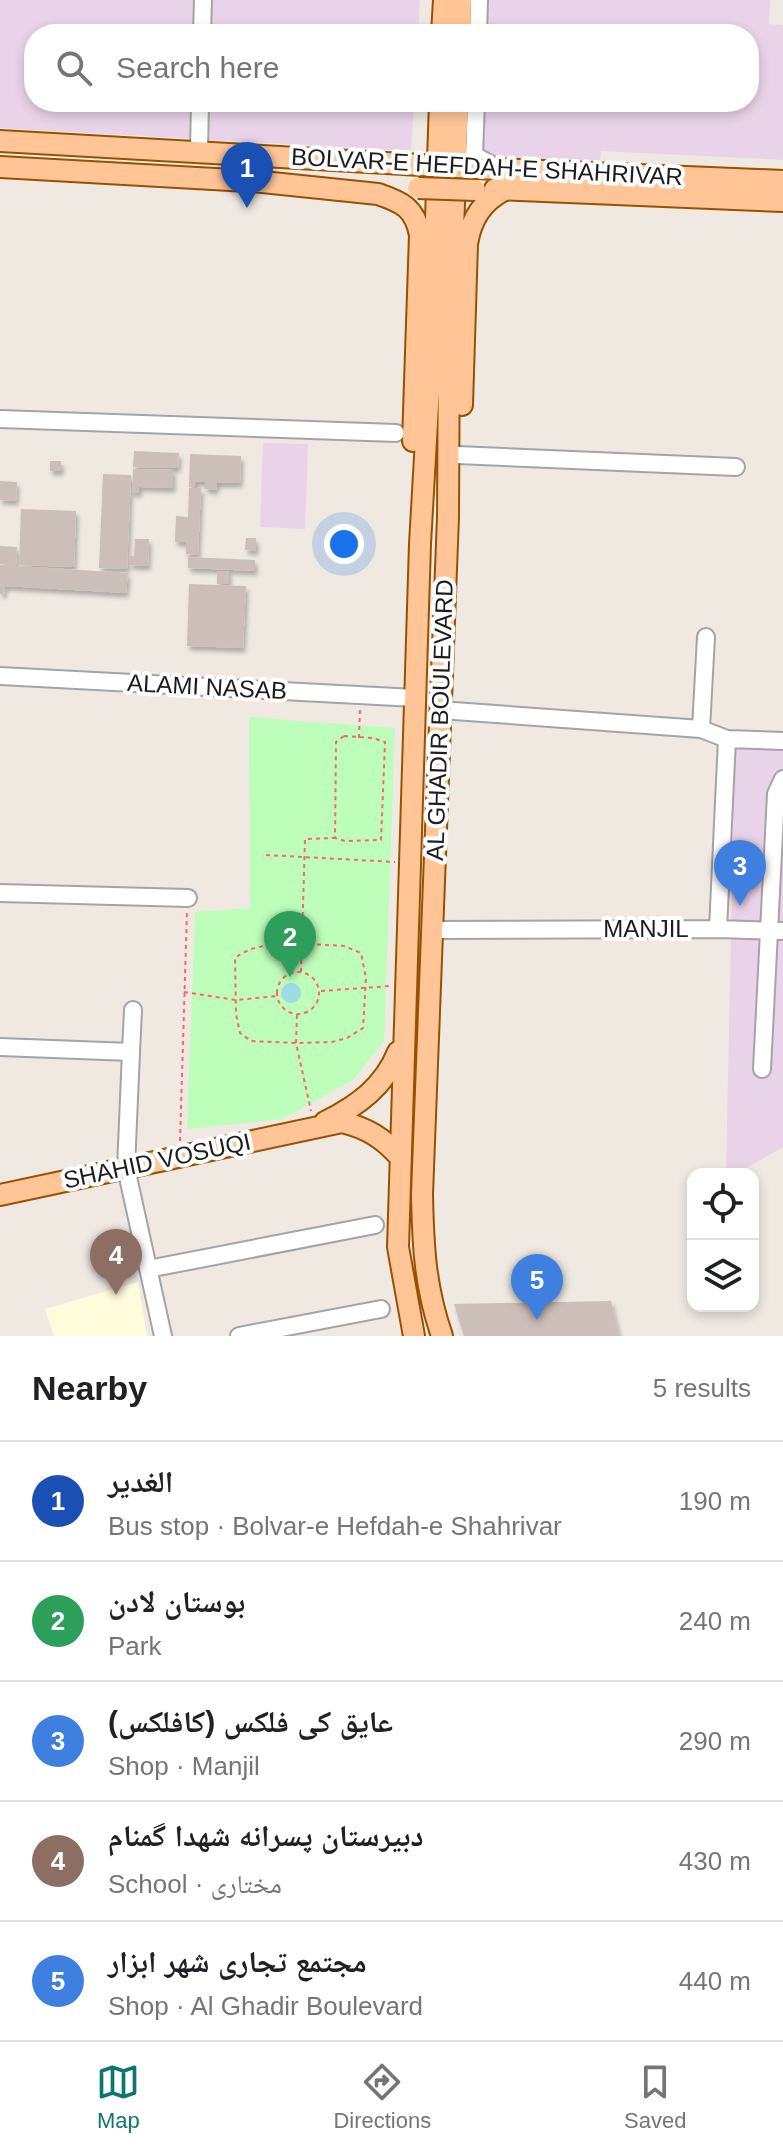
<!DOCTYPE html>
<meta charset="utf-8">
<style>
:root{--surface:#fff;--page:#f6f6f6;--text:#202124;--muted:#757577;--line:#e0e0e0;--accent:#0f766e}
body{margin:0;font-family:Arial,"Noto Naskh Arabic",sans-serif;background:var(--page);color:var(--text)}
.controls{position:absolute;right:24px;bottom:24px;display:grid;overflow:hidden;border-radius:16px;box-shadow:0 4px 12px #0003}
.controls button{width:72px;height:72px;display:grid;place-items:center;padding:0;border:0;border-bottom:2px solid var(--line);background:var(--surface);color:var(--text);font:40px sans-serif}
.you{position:absolute;left:344px;top:544px;width:28px;height:28px;margin:-20px;border:6px solid #fff;border-radius:50%;background:#1a73e8;box-shadow:0 0 0 12px #1a73e833}
.badge{display:grid;place-items:center;width:52px;height:52px;border-radius:50%;background:var(--accent);color:#fff;font-size:26px;font-weight:700}
.pin{position:absolute;translate:-50% -66px;filter:drop-shadow(0 2px 4px #0008)}
.pin::after{content:'';position:absolute;top:42px;width:28px;height:24px;background:inherit;clip-path:polygon(0 0,100% 0,50% 100%)}
.list{margin:0;padding:0;list-style:none}
h2{display:flex;justify-content:space-between;align-items:center;height:104px;margin:0;padding:0 32px;font-size:34px}
h2 small{font-size:26px;font-weight:400;color:var(--muted)}
.list li{display:grid;grid-template-columns:52px 1fr auto;gap:24px;align-items:center;box-sizing:border-box;height:120px;padding:0 32px;border-top:2px solid var(--line)}
.list b{display:block;font-size:30px;white-space:nowrap}
.list p{margin:0;font-size:26px;white-space:nowrap;color:var(--muted)}
.list em{font-size:26px;font-style:normal;color:var(--muted)}
.icon{flex:none;width:44px;height:44px;fill:none;stroke:currentColor;stroke-width:2;stroke-linecap:round;stroke-linejoin:round}
.map{position:relative;flex:none;width:783px;height:1336px;overflow:hidden}
.search{position:absolute;background:var(--surface);box-shadow:0 4px 12px #0003;left:24px;right:24px;top:24px;height:88px;display:flex;align-items:center;gap:20px;box-sizing:border-box;padding:0 28px;border-radius:32px;color:var(--muted);font-size:30px}
.sheet{height:704px;background:var(--surface)}
nav{display:flex;justify-content:space-around;align-items:center;box-sizing:border-box;height:112px;border-top:2px solid var(--line);background:var(--surface);font-size:22px;color:var(--muted)}
nav a{display:grid;justify-items:center;gap:4px}
nav .on{color:var(--accent)}
.map>svg:first-child{display:block}
.industrial{fill:#e9d3e8}
.education{fill:#fffbdb}
.park{fill:#bdfeba}
.water{fill:#9edbe2}
.building{fill:#ccbeb8;filter:url(#shadow)}
.lines{fill:none;stroke-linecap:round;stroke-linejoin:round}
.minor-casing{stroke:#a4a4a4;stroke-width:20}
.major-casing{stroke:#965200;stroke-width:24}
.path{stroke:#ff6367;stroke-width:2;stroke-dasharray:4 4;stroke-linecap:butt}
.minor{stroke:#fff;stroke-width:16}
.major{stroke:#ffc597;stroke-width:20}
.major-bridge-casing{stroke:#965200;stroke-width:24;stroke-linecap:butt}
.major-bridge{stroke:#ffc597;stroke-width:20}
.labels{text-anchor:middle;stroke-width:8;stroke-linejoin:round;paint-order:stroke}
.street-label{font-size:24px;fill:#1d1d1d;stroke:#fff}
</style>
<div class="map">
<svg width="783" height="1336" viewBox="0 0 783 1336">
<defs>
<filter id="shadow"><feDropShadow dx="2.5" dy="4.5" stdDeviation="2" flood-color="#0004"/></filter>
</defs>
<rect width="100%" height="100%" fill="#efe9e2"/>
<path class="industrial" d="M0,0H420L418,34H34V102H414L411,151L0,128Z
M486,0H770L769,24L783,25V160L601,151L600,162L490,157L480,145L481,102H749V34H483Z
M263,443L308,444L305,529L260,527Z
M735,739L783,741V1147L736,1174H726Z"/>
<path class="education" d="M138,1282L147,1336H54L45,1309Z"/>
<path class="park" d="M249,717L395,728L384,1041L353,1080L282,1119L187,1129L195,912L250,908Z"/>
<path class="water" d="M281 993a10 10 0 1 1 20 0a10 10 0 1 1-20 0Z"/>
<path class="building" d="M134,451L179,453L178,468L133,467Z
M190,454L241,456L240,483H217L216,490L205,489V482H195V487H189Z
M50,461H61V471H50Z
M133,469L173,470V488L139,487V493H132Z
M103,474L131,475L127,569L99,568Z
M0,481L17,482L16,501L0,500Z
M189,488H201L198,555L186,554V542H175L176,516L188,517Z
M21,509L76,511L74,567L19,565Z
M246,538H256V551L245,550Z
M135,539H149L148,566L130,565V556H134Z
M0,546L17,547L16,565L0,564Z
M188,557L255,560V571L188,568Z
M0,565L128,573L126,593L5,586L4,594H0Z
M217,571H229V584H217Z
M189,584L246,586L243,648L187,646Z
M611,1301L619,1336H464L454,1304Z"/>
<g class="lines">
<g class="minor-casing">
<path id="minor" d="M202,34L203,0
M478,34L479,0
M476,102L474,155L497,168
M199,151L200,102
M0,419L396,433
M457,455L736,467
M0,676L415,698
M440,710L701,729L727,739L783,741
M701,729L706,637
M0,893L188,898
M718,929L783,931
M432,930L718,929L727,739
M0,1047L131,1052L126,1168L163,1336
M131,1052L133,1010
M762,1069L776,794L783,779
M148,1269L375,1225
M239,1336L381,1309"/>
</g>
<g class="major-casing">
<path id="major" d="M442,34L444,0
M460,34L461,0
M0,141L421,165
M0,167L267,182
M475,168L783,181
M253,181L378,194C402,202 415,208 420,235L413,441
M495,189L783,201
M462,405L467,244C471,219 482,201 506,189
M325,1122C357,1106 384,1087 398,1052
M0,1195L342,1122C367,1128 383,1138 400,1157
M414,1336L398,1247L420,544L432,335L440,102
M442,1336C425,1287 423,1246 422,1194L448,517L449,331L458,102"/>
</g>
<path class="path" d="M344,736L373,738L385,742L381,840L345,841L335,838L336,742Z
M359,738L360,709
M266,855L395,862
M309,944L344,946L361,953L366,978L363,1028L347,1038L332,1042L296,1043L251,1041L240,1033L236,1014L235,958C256,942 283,944 309,944Z
M277 993a21 21 0 1 1 42 0a21 21 0 1 1-42 0Z
M301,972L305,839L335,838
M321,991L390,986
M184,992L236,1000L277,996
M297,1015L296,1043L311,1111
M180,1141L187,912"/>
<use href="#minor" class="minor"/>
<use href="#major" class="major"/>
<g class="major-bridge-casing">
<path id="major-bridge" d="M421,165L475,168
M418,188L475,190"/>
</g>
<use href="#major-bridge" class="major-bridge"/>
</g>
<g class="labels">
<g class="street-label">
<text transform="translate(487 167) rotate(3)" y="8">BOLVAR-E HEFDAH-E SHAHRIVAR</text>
<text transform="translate(207 687) rotate(3)" y="8">ALAMI NASAB</text>
<text transform="translate(440 720) rotate(-88)" y="8">AL GHADIR BOULEVARD</text>
<text x="646" y="937">MANJIL</text>
<text transform="translate(157 1161) rotate(-12)" y="8">SHAHID VOSUQI</text>
</g>
</g>
</svg>
<div class="controls">
<button><svg class="icon" aria-label="locate" viewBox="0 0 24 24"><circle cx="12" cy="12" r="6"/><path d="M12 2v4M12 18v4M2 12h4M18 12h4"/></svg></button>
<button><svg class="icon" aria-label="layers" viewBox="0 0 24 24"><path d="M12 4l9 5-9 5-9-5zM3 14l9 5 9-5"/></svg></button>
</div>
<div class="you"></div>
<div class="pin badge" style="left:247px;top:208px;background:#1a4fb4">1</div>
<div class="pin badge" style="left:290px;top:977px;background:#2e9e5b">2</div>
<div class="pin badge" style="left:740px;top:906px;background:#3f7fe0">3</div>
<div class="pin badge" style="left:116px;top:1295px;background:#8d6e63">4</div>
<div class="pin badge" style="left:537px;top:1320px;background:#3f7fe0">5</div>
<div class="search"><svg class="icon" aria-label="search" viewBox="0 0 24 24"><circle cx="10" cy="10" r="6"/><path d="M15 15l6 6"/></svg>Search here</div>
</div>
<section class="sheet">
<h2>Nearby<small>5 results</small></h2>
<ul class="list">
<li><span class="badge" style="background:#1a4fb4">1</span><div><b>الغدیر</b><p>Bus stop · Bolvar-e Hefdah-e Shahrivar</p></div><em>190 m</em></li>
<li><span class="badge" style="background:#2e9e5b">2</span><div><b>بوستان لادن</b><p>Park</p></div><em>240 m</em></li>
<li><span class="badge" style="background:#3f7fe0">3</span><div><b>عایق کی فلکس (کافلکس)</b><p>Shop · Manjil</p></div><em>290 m</em></li>
<li><span class="badge" style="background:#8d6e63">4</span><div><b>دبیرستان پسرانه شهدا گمنام</b><p>School · مختاری</p></div><em>430 m</em></li>
<li><span class="badge" style="background:#3f7fe0">5</span><div><b>مجتمع تجاری شهر ابزار</b><p>Shop · Al Ghadir Boulevard</p></div><em>440 m</em></li>
</ul>
</section>
<nav>
<a class="on"><svg class="icon" aria-label="map" viewBox="0 0 24 24"><path d="M3 6l6-2 6 2 6-2v14l-6 2-6-2-6 2zM9 4v14M15 6v14"/></svg>Map</a>
<a><svg class="icon" aria-label="directions" viewBox="0 0 24 24"><path d="M12 3l9 9-9 9-9-9zM9 14v-3h6M13 9l2 2-2 2"/></svg>Directions</a>
<a><svg class="icon" aria-label="saved" viewBox="0 0 24 24"><path d="M7 4h10v16l-5-4-5 4z"/></svg>Saved</a>
</nav>
